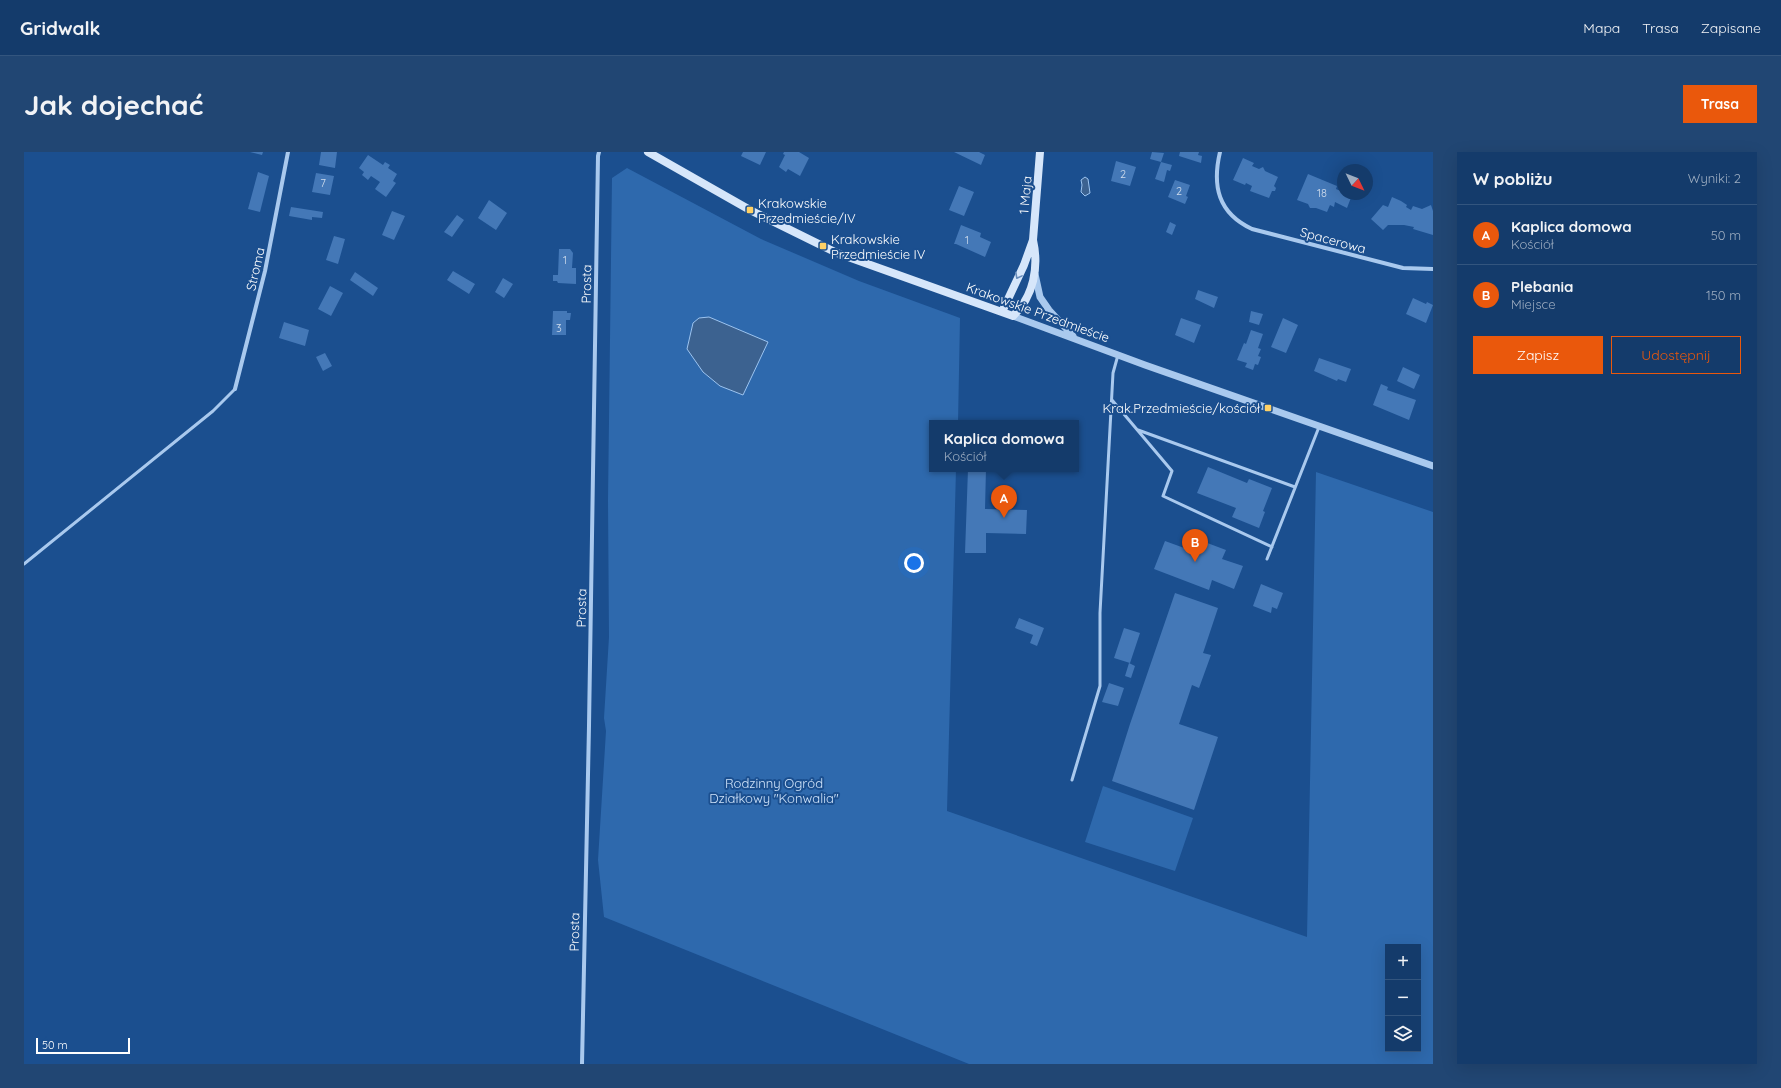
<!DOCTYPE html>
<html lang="pl">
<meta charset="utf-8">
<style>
:root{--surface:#143b6b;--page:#214673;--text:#f1f3f6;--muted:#9dadc1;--line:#33557e;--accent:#ea580c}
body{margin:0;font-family:Quicksand,sans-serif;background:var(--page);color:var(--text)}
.controls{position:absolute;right:12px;bottom:12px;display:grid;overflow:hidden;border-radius:0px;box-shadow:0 4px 16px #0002}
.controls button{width:36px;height:36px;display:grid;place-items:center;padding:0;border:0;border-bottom:1px solid var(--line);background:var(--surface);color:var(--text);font:20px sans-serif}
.compass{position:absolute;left:1313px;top:12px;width:36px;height:36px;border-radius:50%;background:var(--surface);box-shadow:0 4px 16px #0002;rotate:133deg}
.scale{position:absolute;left:12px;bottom:10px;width:94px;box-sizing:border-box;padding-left:4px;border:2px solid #fff;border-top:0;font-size:11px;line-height:14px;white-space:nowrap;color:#fff;-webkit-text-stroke:3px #1b4f8f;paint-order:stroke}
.you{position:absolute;left:890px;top:411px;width:14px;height:14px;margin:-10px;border:3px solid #fff;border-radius:50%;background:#1a73e8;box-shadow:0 0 0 6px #1a73e833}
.badge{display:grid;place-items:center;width:26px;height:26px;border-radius:50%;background:var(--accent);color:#fff;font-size:13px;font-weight:700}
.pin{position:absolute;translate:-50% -33px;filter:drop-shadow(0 1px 2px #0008)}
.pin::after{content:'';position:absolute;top:21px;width:14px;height:12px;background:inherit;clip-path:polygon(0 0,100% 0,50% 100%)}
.popup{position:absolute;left:905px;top:268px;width:150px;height:52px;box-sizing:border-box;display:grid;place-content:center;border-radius:0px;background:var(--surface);filter:drop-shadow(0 1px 3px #0005);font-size:13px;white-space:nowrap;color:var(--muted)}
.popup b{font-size:15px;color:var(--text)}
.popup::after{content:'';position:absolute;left:50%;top:100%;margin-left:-8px;border:8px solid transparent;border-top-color:var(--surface)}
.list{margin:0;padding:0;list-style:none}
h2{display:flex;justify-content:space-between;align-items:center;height:52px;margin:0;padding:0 16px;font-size:17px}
h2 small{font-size:13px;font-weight:400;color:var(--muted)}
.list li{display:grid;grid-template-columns:26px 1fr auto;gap:12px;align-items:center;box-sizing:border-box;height:60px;padding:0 16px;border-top:1px solid var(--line)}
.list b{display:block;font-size:15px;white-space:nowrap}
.list p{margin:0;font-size:13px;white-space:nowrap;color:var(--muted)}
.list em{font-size:13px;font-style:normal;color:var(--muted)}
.actions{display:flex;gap:8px;padding:12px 16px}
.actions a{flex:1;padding:9px 0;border:1px solid var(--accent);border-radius:0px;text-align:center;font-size:14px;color:var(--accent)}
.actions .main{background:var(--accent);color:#fff}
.icon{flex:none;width:22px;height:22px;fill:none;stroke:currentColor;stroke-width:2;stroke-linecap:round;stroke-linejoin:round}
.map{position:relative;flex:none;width:1409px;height:912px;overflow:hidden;border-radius:0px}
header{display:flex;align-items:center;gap:24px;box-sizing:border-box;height:56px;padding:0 20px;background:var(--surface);border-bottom:1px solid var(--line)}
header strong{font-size:19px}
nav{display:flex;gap:22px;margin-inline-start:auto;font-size:14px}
.intro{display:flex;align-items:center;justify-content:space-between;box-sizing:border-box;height:96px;padding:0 24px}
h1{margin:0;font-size:28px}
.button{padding:10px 18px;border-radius:0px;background:var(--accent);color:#fff;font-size:14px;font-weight:700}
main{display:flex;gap:24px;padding:0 24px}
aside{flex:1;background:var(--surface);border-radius:0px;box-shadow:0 4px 16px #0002}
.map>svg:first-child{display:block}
.green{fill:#2e69ad;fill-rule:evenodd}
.water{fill:#3c6290;stroke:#9cc4f0}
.building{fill:#4478b7}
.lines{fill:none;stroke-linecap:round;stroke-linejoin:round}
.service{stroke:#a9c9ee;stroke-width:3}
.minor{stroke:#a9c9ee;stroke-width:4}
.tertiary{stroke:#a9c9ee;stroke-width:7}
.secondary{stroke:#d6e6fa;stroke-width:8}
.oneway{stroke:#668bba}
.poi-dot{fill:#ffd166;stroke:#1b4f8f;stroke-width:1.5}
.labels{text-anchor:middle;stroke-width:4;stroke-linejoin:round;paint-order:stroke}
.number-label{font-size:11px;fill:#d0dded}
.street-label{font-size:13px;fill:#fff;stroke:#1b4f8f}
.poi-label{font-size:13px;fill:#fff;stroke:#1b4f8f;text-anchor:start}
.park-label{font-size:13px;fill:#cfe3fa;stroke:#1b4f8f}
</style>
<header>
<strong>Gridwalk</strong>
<nav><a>Mapa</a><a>Trasa</a><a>Zapisane</a></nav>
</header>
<div class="intro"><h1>Jak dojechać</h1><a class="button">Trasa</a></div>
<main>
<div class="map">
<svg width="1409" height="912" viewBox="0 0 1409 912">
<rect width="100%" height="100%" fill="#1b4f8f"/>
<path class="green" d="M603,16L737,87L835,129L936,166L934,271H908V317H932L923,659L1283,785L1292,320L1409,360V912H945L580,765L574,708L582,579L580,566L585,485L584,349L588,26ZM1364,795H1394V897H1364Z
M1079,634L1169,666L1151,719L1061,690Z"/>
<path class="water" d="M1061,25L1064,27L1066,41L1061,44L1057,40L1058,33L1057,28Z
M685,165L744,190L719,243L696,234L679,220L663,197L669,171L675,166Z"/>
<path class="building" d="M226,0H239L238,3Z
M297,0H313L311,16L295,13Z
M719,0H742L736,13L717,4Z
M760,0H775L785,6L776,24L764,17L762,20L755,15L761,3L759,2Z
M930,0H955L961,3L957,13Z
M1128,0L1140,1L1137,10L1148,13L1146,19L1143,18L1140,30L1131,27L1137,10L1126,7Z
M1156,0H1175L1174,3L1178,4L1177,11L1155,4Z
M344,3L359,13L361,10L366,13L364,16L373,22L369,29L372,31L362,45L351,37L356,30L347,24L344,28L338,23L340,20L335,16Z
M1219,6L1230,11L1228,14L1235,17L1239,15L1241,19L1254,25L1250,34L1252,36L1251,39H1248L1245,46L1226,39L1228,34L1222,31L1221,33L1209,28Z
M1092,9L1112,15L1106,34L1087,29Z
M234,20L245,24L236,60L224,57Z
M292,21L310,24L306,43L288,40Z
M1284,22L1313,34L1312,37L1319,40V42L1328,43L1323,56L1311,50L1310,55L1306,53L1303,60L1292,56H1286L1284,52L1273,48Z
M1151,28L1166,33L1162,44L1164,45L1161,52L1144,45Z
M935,34L950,40L940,64L925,58Z
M1368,45L1377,49L1383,53L1382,55L1387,58L1389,54L1398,57L1407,53L1409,59V83L1389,77L1390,75L1380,73H1364L1359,78L1347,67L1359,53L1364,55Z
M465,48L483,61L472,78L454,66Z
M267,55L299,60L298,66L288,65V68L265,64Z
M368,59L381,64L370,88L358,83Z
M433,63L440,68L428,85L420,80Z
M1146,70L1152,73L1148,83L1142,80Z
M937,73L957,81L956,85L967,90L961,105L932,92H930Z
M310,84L321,87L314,112L302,108Z
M535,97H546L549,101L548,116H552V132L534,131L533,129H529V123H534Z
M429,119L451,132L445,142L423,128Z
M331,120L354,136L349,144L326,128Z
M479,126L489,132L480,146L471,140Z
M306,134L319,141L307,164L294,157Z
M1174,138L1194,145L1190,156L1171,147Z
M1389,146L1402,152L1403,150L1409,153L1402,171L1382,162Z
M529,159H543V161H547L546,168H542V183H528Z
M1227,159L1239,162L1235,173L1225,170Z
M1157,166L1177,173L1170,191L1151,183Z
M1259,166L1274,173L1262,201L1247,195Z
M260,170L285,178L281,194L255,186Z
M1227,178L1239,182L1234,196L1237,197L1234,204L1237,205L1234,213L1231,212L1229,218L1221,215L1223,211L1213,208L1220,191L1222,192Z
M301,201L308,214L299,219L292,205Z
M1295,206L1327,217L1322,230L1314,227L1313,229L1290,219Z
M1379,215L1396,223L1390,237L1373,229Z
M1357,232L1364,235L1363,238L1392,248L1385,268L1349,253Z
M1184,315L1223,331L1225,327L1248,336L1239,359L1241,360L1235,376L1208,365L1212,356L1173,341Z
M944,317H962L961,357L1003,358L1002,382L962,381V401H941Z
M1141,389L1174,401L1178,389L1202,398L1198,407L1219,414L1210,437L1188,428L1185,438L1130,417Z
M1237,432L1259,441L1253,457L1248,455L1247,461L1229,454Z
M1151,441L1194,456L1179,501L1187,503L1175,536L1168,533L1155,572L1194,585L1170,658L1088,629L1106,572Z
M995,466L1020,476L1013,494L1006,491L1009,483L991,476Z
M1100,476L1116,481L1106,511L1090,506Z
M1105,511L1111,514L1107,526L1101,524Z
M1085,531L1100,536L1094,554L1078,550Z"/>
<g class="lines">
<path class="service" d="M1088,248L1148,319L1139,344L1248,395
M1114,278L1271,335
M1243,407L1295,275
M0,412L189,259L211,237
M1048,628L1076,534V461L1089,221L1094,203"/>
<path class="minor" d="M1196,0C1188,34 1194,61 1228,77L1379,116L1409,117
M211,237L241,119L264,0
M558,912L565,574L574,4L575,0"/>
<path class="tertiary" d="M1011,122L1016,145L1025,158L1049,184
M989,164L1121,213L1409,314"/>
<path class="secondary" d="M624,0L726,58L813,101L989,164C1010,144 1015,115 1009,88
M978,160L1000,113L1009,88L1016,0"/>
</g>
<defs><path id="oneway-chevron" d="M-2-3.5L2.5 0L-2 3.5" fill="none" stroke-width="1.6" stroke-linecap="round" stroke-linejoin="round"/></defs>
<use class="oneway" href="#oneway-chevron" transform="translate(994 124) rotate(118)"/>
<g class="poi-dot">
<rect x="722" y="54" width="8" height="8" rx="2"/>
<rect x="795" y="90" width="8" height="8" rx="2"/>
<rect x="1240" y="252" width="8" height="8" rx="2"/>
</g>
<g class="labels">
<g class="number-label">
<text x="1099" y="26">2</text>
<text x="299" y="35">7</text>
<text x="1155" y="43">2</text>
<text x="1298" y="45">18</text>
<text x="943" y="92">1</text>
<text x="541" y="112">1</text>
<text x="535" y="180">3</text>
</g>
<g class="street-label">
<text transform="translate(1001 43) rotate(-85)" y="5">1 Maja</text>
<text transform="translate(1309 88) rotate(15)" y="5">Spacerowa</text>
<text transform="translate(231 117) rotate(-77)" y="5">Stroma</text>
<text transform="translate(562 132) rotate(-89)" y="5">Prosta</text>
<text transform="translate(1014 160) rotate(20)" y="5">Krakowskie Przedmieście</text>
<text transform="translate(557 456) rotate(-89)" y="5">Prosta</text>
<text transform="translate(550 780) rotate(-89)" y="5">Prosta</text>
</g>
<g class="poi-label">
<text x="734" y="56">Krakowskie<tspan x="734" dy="15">Przedmieście/IV</tspan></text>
<text x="807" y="92">Krakowskie<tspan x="807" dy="15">Przedmieście IV</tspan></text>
<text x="1236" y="261" text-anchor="end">Krak.Przedmieście/kościół</text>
</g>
<g class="park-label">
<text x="750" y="636">Rodzinny Ogród<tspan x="750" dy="15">Działkowy "Konwalia"</tspan></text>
</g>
</g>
</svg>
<div class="controls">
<button>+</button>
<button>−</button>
<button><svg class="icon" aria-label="layers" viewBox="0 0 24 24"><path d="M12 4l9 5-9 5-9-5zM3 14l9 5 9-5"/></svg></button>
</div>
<svg class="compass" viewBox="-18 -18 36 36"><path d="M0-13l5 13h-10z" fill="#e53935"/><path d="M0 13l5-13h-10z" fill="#9dadc1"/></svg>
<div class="scale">50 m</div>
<div class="you"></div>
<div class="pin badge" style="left:980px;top:366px">A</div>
<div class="popup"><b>Kaplica domowa</b>Kościół</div>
<div class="pin badge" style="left:1171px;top:410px">B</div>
</div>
<aside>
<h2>W pobliżu<small>Wyniki: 2</small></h2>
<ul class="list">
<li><span class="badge">A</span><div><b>Kaplica domowa</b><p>Kościół</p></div><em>50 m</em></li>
<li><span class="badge">B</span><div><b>Plebania</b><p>Miejsce</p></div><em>150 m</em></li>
</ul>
<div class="actions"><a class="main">Zapisz</a><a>Udostępnij</a></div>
</aside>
</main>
